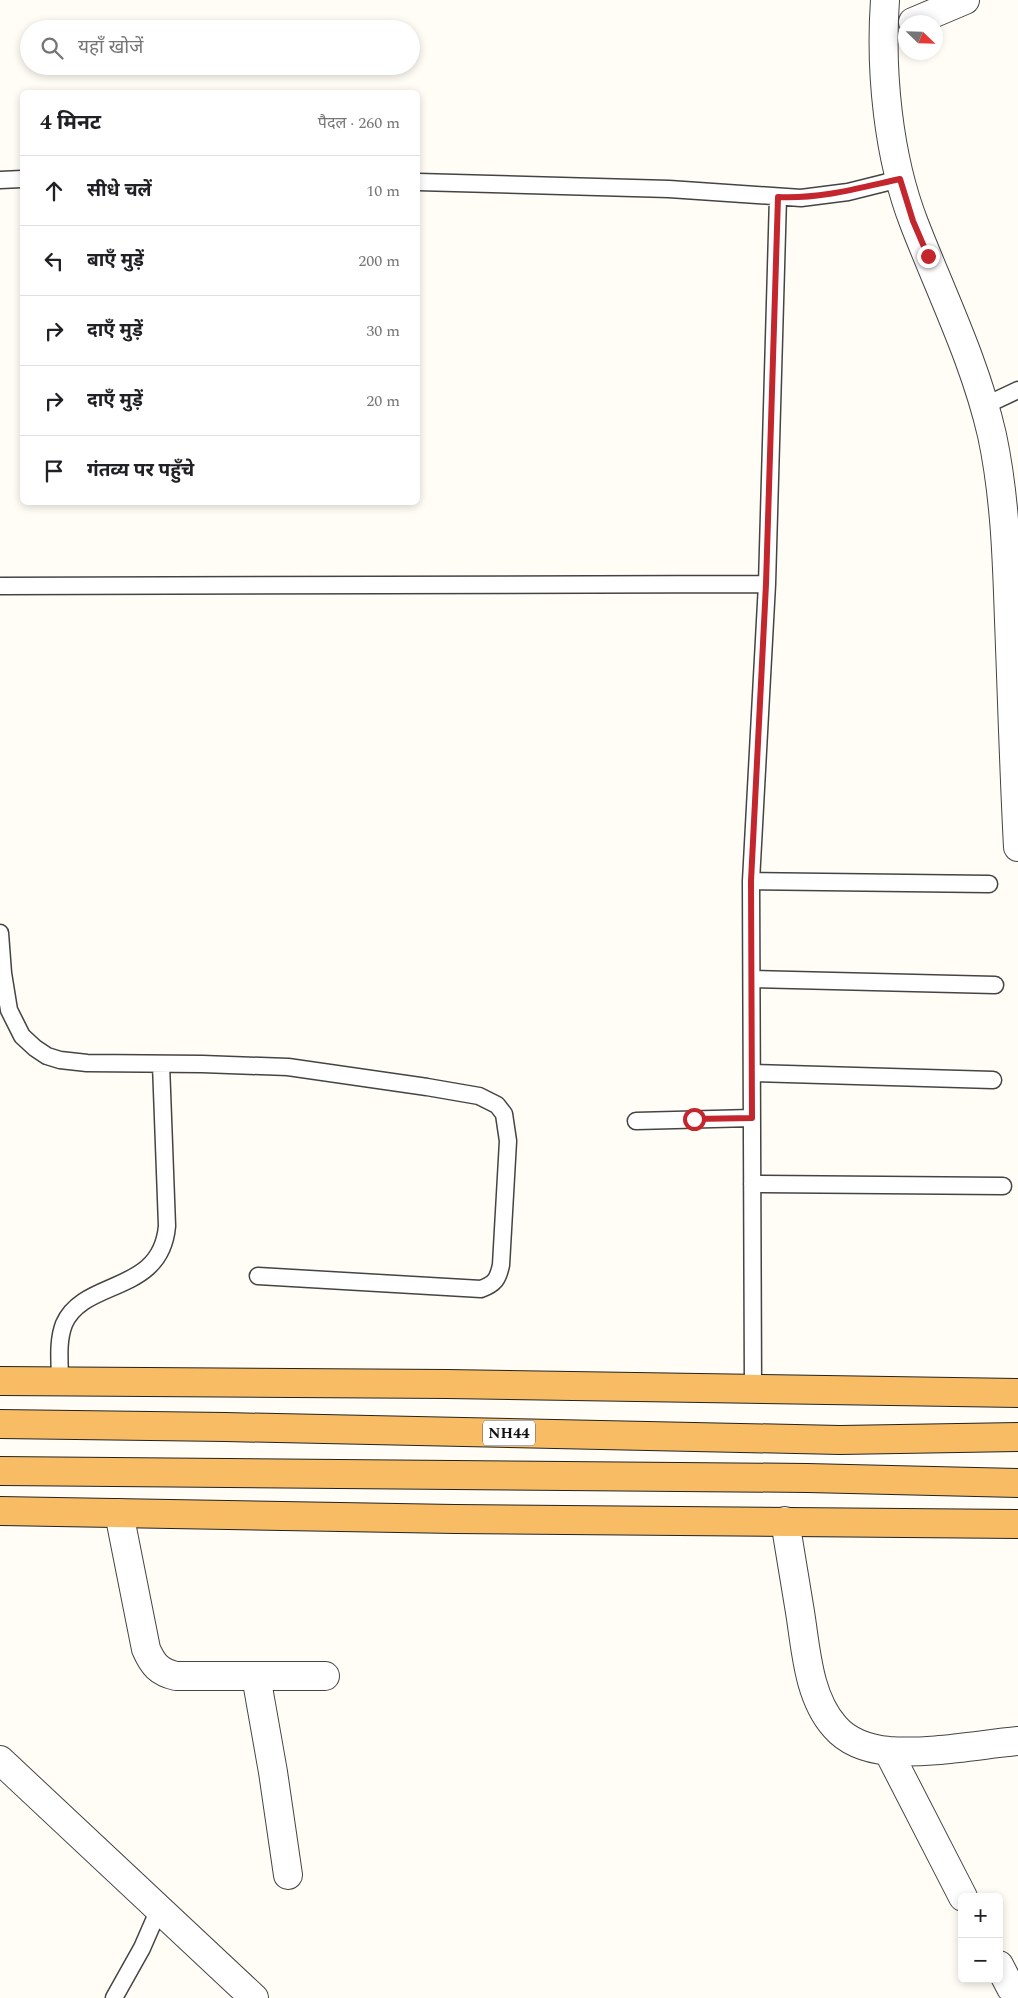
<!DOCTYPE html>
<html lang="hi">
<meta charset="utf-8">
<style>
:root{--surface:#fff;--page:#f6f6f6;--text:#202124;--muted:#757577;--line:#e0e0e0}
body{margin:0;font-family:Spectral,"Noto Sans Devanagari",serif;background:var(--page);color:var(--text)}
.controls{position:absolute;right:15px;bottom:15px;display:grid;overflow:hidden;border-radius:8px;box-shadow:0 2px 8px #0003}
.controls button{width:45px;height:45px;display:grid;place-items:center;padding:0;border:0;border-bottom:1px solid var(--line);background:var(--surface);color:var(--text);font:25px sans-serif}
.compass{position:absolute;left:898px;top:15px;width:45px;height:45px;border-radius:50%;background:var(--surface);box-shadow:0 2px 8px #0003;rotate:113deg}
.stop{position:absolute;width:15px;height:15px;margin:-11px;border:4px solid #c4262e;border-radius:50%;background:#fff}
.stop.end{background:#c4262e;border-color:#fff;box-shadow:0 1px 5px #0008}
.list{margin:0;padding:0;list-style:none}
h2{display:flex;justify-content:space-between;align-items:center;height:65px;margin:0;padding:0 20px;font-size:21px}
h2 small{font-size:16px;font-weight:400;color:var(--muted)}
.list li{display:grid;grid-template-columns:32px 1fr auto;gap:15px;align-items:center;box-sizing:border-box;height:70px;padding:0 20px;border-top:1px solid var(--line)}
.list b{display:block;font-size:19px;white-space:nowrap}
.list em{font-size:16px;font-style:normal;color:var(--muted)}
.icon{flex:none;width:28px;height:28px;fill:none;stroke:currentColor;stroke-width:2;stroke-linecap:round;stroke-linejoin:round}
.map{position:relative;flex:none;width:1018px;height:1998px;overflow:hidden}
.search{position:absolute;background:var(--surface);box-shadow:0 2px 8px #0003;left:20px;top:20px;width:400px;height:55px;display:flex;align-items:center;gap:12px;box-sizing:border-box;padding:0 18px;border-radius:28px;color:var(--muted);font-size:19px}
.panel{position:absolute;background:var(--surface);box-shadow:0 2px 8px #0003;left:20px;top:90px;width:400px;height:415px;border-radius:8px}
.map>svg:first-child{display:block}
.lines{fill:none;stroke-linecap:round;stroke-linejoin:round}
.service-casing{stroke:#444;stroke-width:19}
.minor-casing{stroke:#444;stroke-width:30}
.tertiary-casing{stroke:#444;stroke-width:30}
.trunk-casing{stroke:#222;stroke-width:30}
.service{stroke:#fff;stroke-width:16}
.minor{stroke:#fff;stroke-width:28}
.tertiary{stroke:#fff;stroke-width:28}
.trunk{stroke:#f7bc64;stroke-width:28}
.route{stroke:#c4262e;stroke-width:6}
.labels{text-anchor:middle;stroke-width:5;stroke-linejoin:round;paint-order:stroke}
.shield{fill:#fff;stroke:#585858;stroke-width:1}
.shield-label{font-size:15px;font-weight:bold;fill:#111}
</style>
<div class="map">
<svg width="1018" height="1998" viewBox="0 0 1018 1998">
<rect width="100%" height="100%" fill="#fffdf5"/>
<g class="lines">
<g class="service-casing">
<path id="service" d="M0,180L22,179
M418,182L669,189L801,198L848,192L900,179
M984,406L1018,390
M0,586L767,584
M751,881L989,884
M0,933L3,973L9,1010L22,1036L35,1048L47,1056L60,1060L87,1063L202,1064L288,1067L427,1087L479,1096L497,1105L504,1114L508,1141L501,1265C498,1279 495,1284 481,1289L258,1276
M752,979L995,985
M752,1073L993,1080
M636,1121L752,1118
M752,1184L1003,1186
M60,1381C60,1363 57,1342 64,1324C84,1278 161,1295 167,1226L161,1064
M753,1388L751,881L767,584L778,197
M114,1998L142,1948L159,1909"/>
</g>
<g class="minor-casing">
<path id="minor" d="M913,22L965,0
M119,1513L146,1649C153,1665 159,1672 176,1676H325
M785,1521C790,1551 795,1582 800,1612C806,1649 808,1697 835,1727C848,1742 869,1749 889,1751C930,1754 977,1745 1018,1741
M256,1676L273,1772L288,1875
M888,1751L963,1897
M999,1965L1011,1988"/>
</g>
<g class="tertiary-casing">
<path id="tertiary" d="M885,0C880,71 888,156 914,223C941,293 975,361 992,435C1005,496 1007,559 1009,621C1012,696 1014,772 1018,847
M0,1760L254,1998"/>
</g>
<g class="trunk-casing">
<path id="trunk" d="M0,1381L447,1384L1018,1393
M0,1424L225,1427L840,1440L1018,1437
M0,1471L807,1478L1018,1483
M0,1511L455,1519L1018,1524"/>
</g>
<use href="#service" class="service"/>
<use href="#minor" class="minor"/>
<use href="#tertiary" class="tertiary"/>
<use href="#trunk" class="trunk"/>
</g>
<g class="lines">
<path class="route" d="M694,1119L752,1118L751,881L766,584L778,197C821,199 859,188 900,179L913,221L928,256"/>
</g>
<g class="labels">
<rect class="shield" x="483" y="1420.5" width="52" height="25" rx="4"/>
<g class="shield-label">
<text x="509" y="1438">NH44</text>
</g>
</g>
</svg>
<div class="controls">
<button>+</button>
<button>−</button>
</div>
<svg class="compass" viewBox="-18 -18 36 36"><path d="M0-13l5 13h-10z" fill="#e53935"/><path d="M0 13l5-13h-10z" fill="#757577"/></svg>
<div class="stop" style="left:694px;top:1119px"></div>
<div class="stop end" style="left:928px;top:256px"></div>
<div class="search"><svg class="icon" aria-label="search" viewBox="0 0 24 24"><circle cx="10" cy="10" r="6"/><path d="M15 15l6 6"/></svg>यहाँ खोजें</div>
<section class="panel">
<h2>4 मिनट<small>पैदल · 260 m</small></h2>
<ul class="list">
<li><svg class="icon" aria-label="ahead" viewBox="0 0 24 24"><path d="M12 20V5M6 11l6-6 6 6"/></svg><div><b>सीधे चलें</b></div><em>10 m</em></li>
<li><svg class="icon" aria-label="left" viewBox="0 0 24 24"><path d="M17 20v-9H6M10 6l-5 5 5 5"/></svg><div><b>बाएँ मुड़ें</b></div><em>200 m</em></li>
<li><svg class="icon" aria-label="right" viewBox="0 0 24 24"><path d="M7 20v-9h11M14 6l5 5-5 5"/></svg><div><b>दाएँ मुड़ें</b></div><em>30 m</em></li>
<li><svg class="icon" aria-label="right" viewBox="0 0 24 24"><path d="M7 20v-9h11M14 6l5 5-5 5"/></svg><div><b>दाएँ मुड़ें</b></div><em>20 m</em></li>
<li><svg class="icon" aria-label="arrive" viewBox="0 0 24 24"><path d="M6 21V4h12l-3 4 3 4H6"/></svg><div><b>गंतव्य पर पहुँचे</b></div></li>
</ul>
</section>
</div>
